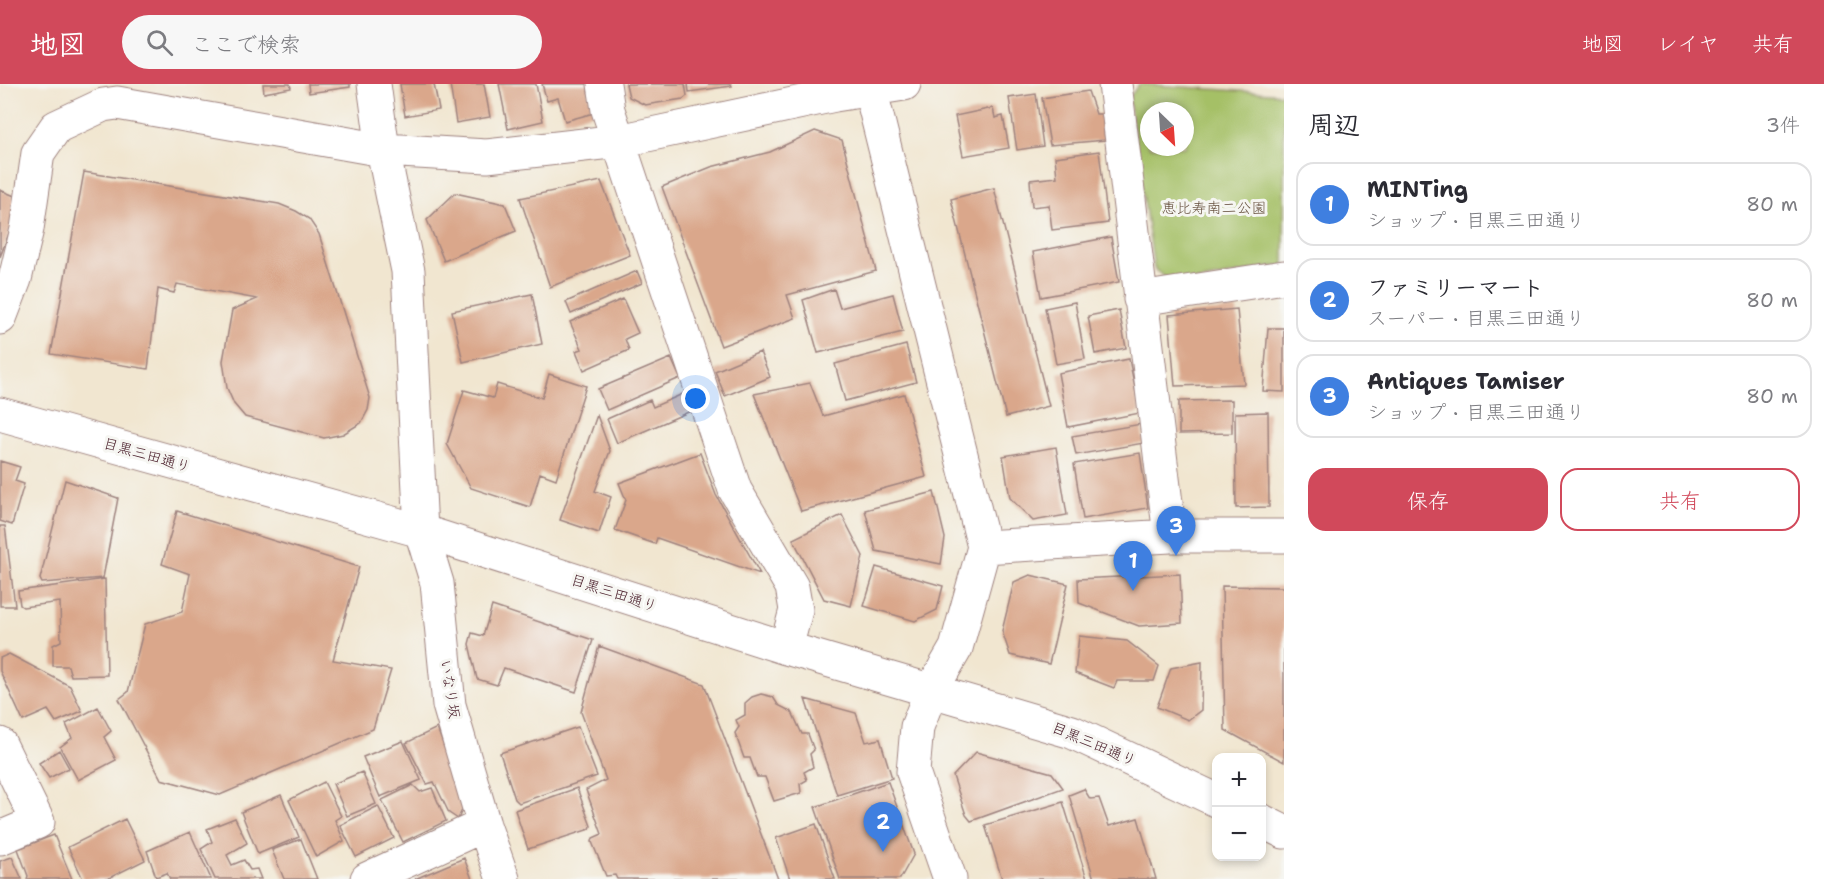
<!DOCTYPE html>
<html lang="ja">
<meta charset="utf-8">
<style>
:root{--surface:#fff;--page:#f7f7f7;--text:#2b2b33;--muted:#7c7c81;--line:#e1e1e2;--accent:#d1495b}
body{margin:0;font-family:"Shantell Sans","Klee One",sans-serif;background:var(--page);color:var(--text)}
.controls{position:absolute;right:18px;bottom:18px;display:grid;overflow:hidden;border-radius:12px;box-shadow:0 3px 9px #0003}
.controls button{width:54px;height:54px;display:grid;place-items:center;padding:0;border:0;border-bottom:2px solid var(--line);background:var(--surface);color:var(--text);font:30px sans-serif}
.compass{position:absolute;left:1140px;top:18px;width:54px;height:54px;border-radius:50%;background:var(--surface);box-shadow:0 3px 9px #0003;rotate:155deg}
.you{position:absolute;left:696px;top:315px;width:21px;height:21px;margin:-15px;border:4px solid #fff;border-radius:50%;background:#1a73e8;box-shadow:0 0 0 9px #1a73e833}
.badge{display:grid;place-items:center;width:39px;height:39px;border-radius:50%;background:var(--accent);color:#fff;font-size:20px;font-weight:700}
.pin{position:absolute;translate:-50% -50px;filter:drop-shadow(0 2px 3px #0008)}
.pin::after{content:'';position:absolute;top:32px;width:21px;height:18px;background:inherit;clip-path:polygon(0 0,100% 0,50% 100%)}
.list{margin:0;padding:0;list-style:none}
h2{display:flex;justify-content:space-between;align-items:center;height:78px;margin:0;padding:0 24px;font-size:26px}
h2 small{font-size:20px;font-weight:400;color:var(--muted)}
.list li{display:grid;grid-template-columns:39px 1fr auto;gap:18px;align-items:center;box-sizing:border-box;height:84px;margin:0 12px 12px;padding:0 12px;border:2px solid var(--line);border-radius:18px}
.list b{display:block;font-size:22px;white-space:nowrap}
.list p{margin:0;font-size:20px;white-space:nowrap;color:var(--muted)}
.list em{font-size:20px;font-style:normal;color:var(--muted)}
.actions{display:flex;gap:12px;padding:18px 24px}
.actions a{flex:1;padding:14px 0;border:2px solid var(--accent);border-radius:18px;text-align:center;font-size:21px;color:var(--accent)}
.actions .main{background:var(--accent);color:#fff}
.icon{flex:none;width:33px;height:33px;fill:none;stroke:currentColor;stroke-width:2;stroke-linecap:round;stroke-linejoin:round}
.map{position:relative;flex:none;width:1284px;height:795px;overflow:hidden}
header{display:flex;align-items:center;gap:36px;box-sizing:border-box;height:84px;padding:0 30px;background:var(--accent);color:#fff}
header strong{font-size:28px}
nav{display:flex;gap:33px;margin-inline-start:auto;font-size:21px}
.search{width:420px;height:54px;background:var(--page);display:flex;align-items:center;gap:15px;box-sizing:border-box;padding:0 21px;border-radius:33px;color:var(--muted);font-size:22px}
main{display:flex}
aside{flex:1;background:var(--surface)}
.map>svg:first-child{display:block}
.green{fill:#a5c066;stroke:#787048;stroke-width:1.5;fill-rule:evenodd}
.building{fill:#daa78b}
.lines{fill:none;stroke-linecap:round;stroke-linejoin:round}
.minor-casing{stroke:#9e827e;stroke-width:35}
.minor{stroke:#fff;stroke-width:33}
.labels{text-anchor:middle;stroke-width:6;stroke-linejoin:round;paint-order:stroke}
.park-label{font-size:15px;fill:#654f3d;stroke:#f6f6f2}
.street-label{font-size:15px;fill:#4a1f2b;stroke:#f6f6f2}
</style>
<header>
<strong>地図</strong>
<div class="search"><svg class="icon" aria-label="search" viewBox="0 0 24 24"><circle cx="10" cy="10" r="6"/><path d="M15 15l6 6"/></svg>ここで検索</div>
<nav><a>地図</a><a>レイヤ</a><a>共有</a></nav>
</header>
<main>
<div class="map">
<svg width="1284" height="795" viewBox="0 0 1284 795">
<rect width="100%" height="100%" fill="#f6f6f2"/>
<filter id="ink" filterUnits="userSpaceOnUse"><feTurbulence type="fractalNoise" baseFrequency=".0167" numOctaves="2"/><feDisplacementMap in="SourceGraphic" scale="12" xChannelSelector="R" yChannelSelector="G"/><feConvolveMatrix kernelMatrix="1 2 1 2 8 2 1 2 1" color-interpolation-filters="sRGB"/></filter>
<filter id="wash" filterUnits="userSpaceOnUse"><feTurbulence type="fractalNoise" baseFrequency=".008" numOctaves="4" result="noise"/><feDisplacementMap in="SourceGraphic" scale="24" xChannelSelector="R" yChannelSelector="G"/><feGaussianBlur stdDeviation="1.35" result="paint"/><feColorMatrix in="noise" values="0 0 0 0 0 0 0 0 0 0 0 0 0 0 0 0 0 1.4 0 .05"/><feComposite in="paint" operator="in"/></filter>
<g filter="url(#wash)">
<rect width="100%" height="100%" fill="#f1e6d0"/>
<path class="green" d="M1139,0L1284,10V181L1174,201L1154,184L1129,14ZM1149,27H1185V63H1149Z"/>
<g id="blocks">
<path class="building" d="M263,0H290L291,4L264,9Z
M308,0H350V3L309,9Z
M400,0H434L439,26L405,32Z
M450,0H484L490,33L456,39Z
M499,0H536L543,37L508,45Z
M542,0H594L595,5L588,7L594,29L565,37L558,14L547,17Z
M626,0H685L687,12L683,15L645,21L629,13Z
M688,0H731L732,2L689,8Z
M1088,7L1096,30H1102L1105,56L1050,61L1042,14Z
M1036,10L1043,62L1017,66L1009,14Z
M993,24L995,34L1003,32L1009,64L963,72L955,32Z
M815,47L842,56L876,187L787,211L795,234L721,262L662,103L711,83L770,68Z
M1099,67L1108,139L1052,146L1049,121L1032,123L1030,96L1057,93L1055,73Z
M84,88L279,120L296,127L309,135L319,150L370,314L368,326L361,339L343,350L324,354L245,333L234,320L227,304L223,277L232,226L257,215L177,200L174,209L158,205L148,285L51,270Z
M601,97L630,171L550,203L520,114Z
M994,104L1049,322L1006,333L951,115Z
M0,106L22,115L0,173Z
M455,109L505,120L516,147L444,177L427,136Z
M1111,153L1119,198L1041,213L1033,168Z
M637,187L642,199L571,230L566,218Z
M834,205L840,224L893,210L903,248L818,269L803,216Z
M532,210L542,260L463,278L452,227Z
M623,215L638,249L625,255L629,266L584,286L576,267L582,265L570,238Z
M1075,218L1085,275L1056,280L1045,224Z
M1237,225L1244,300L1175,302L1169,231Z
M1119,226L1126,264L1095,270L1088,232Z
M1268,244H1284V308L1263,307Z
M906,261L916,298L845,317L835,280Z
M760,268L770,293L725,312L715,287Z
M671,274L680,294L607,326L598,305Z
M1129,275L1140,329L1068,343L1058,289Z
M549,290L586,302L556,395L540,389L530,423L471,404L447,360L464,306L493,314L497,300L542,314Z
M810,299L823,332L904,310L926,393L801,427L754,310Z
M685,309L693,326L617,359L607,335L650,316L653,323Z
M1232,316V349L1179,350V317Z
M1268,328L1269,423L1236,424L1235,329Z
M597,331L610,367L595,407L611,413L599,449L560,436Z
M1141,340L1144,359L1076,371L1072,352Z
M1056,363L1067,431L1033,437L1010,414L1003,372Z
M700,369L716,411L760,490L657,454L655,460L615,446L626,416L619,399Z
M1140,369L1148,424L1083,435L1074,380Z
M0,377L20,383L15,397L24,400L12,441L0,437Z
M65,396L118,414L103,494L42,499L40,495Z
M934,408L945,454L941,480L876,467L865,426Z
M177,427L359,483L333,576L391,586L373,645L220,711L161,695L119,615L128,608L145,540L182,528L190,490L162,480Z
M842,431L863,472L851,522L824,515L793,455Z
M0,442H5L15,522H0Z
M876,483L943,502L937,526L915,537L864,522Z
M1180,490L1182,539L1139,542L1079,519L1078,495Z
M1030,491L1068,500L1049,580L1010,571L1002,547L1014,498Z
M105,495L107,591L71,592L68,582H53V561L61,557L60,518L23,523L20,521L18,507Z
M1222,502L1284,503V678L1225,646Z
M492,522L593,556L576,608L504,584L497,601L477,595L469,560L472,549L483,552Z
M1079,552L1127,557L1159,582L1154,597H1117L1114,604L1075,589Z
M599,562L704,600L778,795H617L615,791L606,792L592,758L593,754L602,750L586,706L606,696L581,628Z
M9,570L70,602L82,627L56,638L48,626L23,637L0,587V574Z
M1202,578L1201,626L1188,636L1157,623L1171,584Z
M761,610L773,613L778,621L792,628L802,650H808L814,666L810,670L813,683L804,688L807,696L800,700L801,709L774,717L765,693H757L750,674H744L735,649L739,643L736,636L745,631V619L752,613Z
M805,615L856,629L866,658L880,655L892,694L837,711Z
M98,623L111,647L104,653L116,676L78,696L60,663L72,654L66,640Z
M578,643L597,692L519,719L515,715L500,669Z
M437,644L465,719L458,735L449,729L434,698L427,700L406,659Z
M403,657L421,696L380,713L363,673Z
M59,666L69,684L49,694L39,679Z
M976,668L1052,689L1063,704L971,737L966,731L953,692Z
M362,688L376,720L347,732L333,700Z
M324,698L341,732L335,736L344,757L316,773L289,716Z
M888,698L914,770L900,795H840L815,723Z
M413,701L420,708L432,704L446,737L403,758L382,716Z
M577,704L591,742L590,745L528,765L515,726Z
M1084,705L1090,715L1099,714L1109,742L1138,734L1156,795H1094L1069,711Z
M281,711L299,753L258,770L241,728Z
M1063,718L1087,795H1002L985,741Z
M378,722L394,754L356,773L340,741Z
M235,734L247,759L227,771L232,781L244,776L250,786L257,785L261,795H215L201,765L212,758L207,745Z
M125,735L145,776L107,795H83L68,763Z
M816,740L835,795H790L776,754Z
M190,748L211,795H170L167,789L156,793L147,767Z
M54,751L72,795H27L28,792L18,765Z
M301,755L317,795H284L272,766Z
M12,773L22,795H0V777Z
M464,774L472,795H415Z"/>
</g>
</g>
<g filter="url(#ink)">
<use href="#blocks" fill-opacity="0" stroke="#9e827e" stroke-width="1.5"/>
<g class="lines">
<g class="minor-casing">
<path id="minor" d="M374,0L383,66L408,187L421,447L437,499L449,621L484,741L503,795
M604,0L608,26L735,406L792,503L796,526L786,564
M869,0L984,463L956,564L931,607L917,643L913,688L950,795
M1115,0L1170,452
M1140,215L1284,193
M0,234L15,195L27,145L38,69L56,43L103,21L117,19L383,66L487,72L619,57L835,11L904,0
M0,330L421,447L786,564L1072,648L1216,716
M984,463L1170,452H1284
M0,660L38,738L0,754
M1262,737L1284,748
M367,795L484,741"/>
</g>
<use href="#minor" class="minor"/>
</g>
</g>
<g class="labels">
<g class="park-label">
<text x="1214" y="129">恵比寿南二公園</text>
</g>
<g class="street-label">
<text transform="translate(147 371) rotate(16)" y="5">目黒三田通り</text>
<text transform="translate(614 509) rotate(18)" y="5">目黒三田通り</text>
<text transform="translate(450 605) rotate(81)" y="5">いなり坂</text>
<text transform="translate(1094 660) rotate(23)" y="5">目黒三田通り</text>
</g>
</g>
</svg>
<div class="controls">
<button>+</button>
<button>−</button>
</div>
<svg class="compass" viewBox="-18 -18 36 36"><path d="M0-13l5 13h-10z" fill="#e53935"/><path d="M0 13l5-13h-10z" fill="#7c7c81"/></svg>
<div class="you"></div>
<div class="pin badge" style="left:1133px;top:507px;background:#3f7fe0">1</div>
<div class="pin badge" style="left:883px;top:768px;background:#3f7fe0">2</div>
<div class="pin badge" style="left:1176px;top:472px;background:#3f7fe0">3</div>
</div>
<aside>
<h2>周辺<small>3件</small></h2>
<ul class="list">
<li><span class="badge" style="background:#3f7fe0">1</span><div><b>MINTing</b><p>ショップ · 目黒三田通り</p></div><em>80 m</em></li>
<li><span class="badge" style="background:#3f7fe0">2</span><div><b>ファミリーマート</b><p>スーパー · 目黒三田通り</p></div><em>80 m</em></li>
<li><span class="badge" style="background:#3f7fe0">3</span><div><b>Antiques Tamiser</b><p>ショップ · 目黒三田通り</p></div><em>80 m</em></li>
</ul>
<div class="actions"><a class="main">保存</a><a>共有</a></div>
</aside>
</main>
